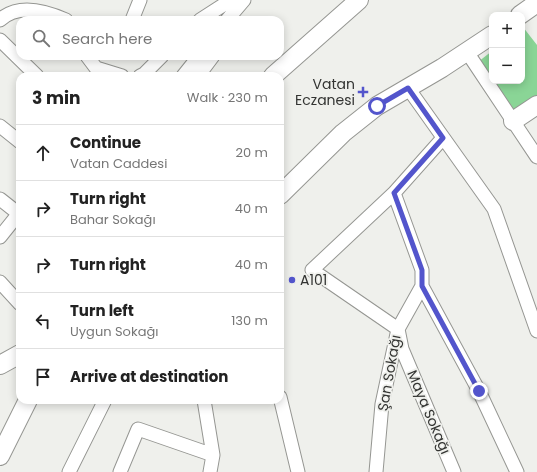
<!DOCTYPE html>
<meta charset="utf-8">
<style>
:root{--surface:#fff;--page:#f2f2f2;--text:#222;--muted:#767676;--line:#e0e0e0}
body{margin:0;font-family:Poppins,sans-serif;background:var(--page);color:var(--text)}
.controls{position:absolute;right:12px;top:12px;display:grid;overflow:hidden;border-radius:8px;box-shadow:0 2px 10px #0003}
.controls button{width:36px;height:36px;display:grid;place-items:center;padding:0;border:0;border-bottom:1px solid var(--line);background:var(--surface);color:var(--text);font:20px sans-serif}
.stop{position:absolute;width:12px;height:12px;margin:-9px;border:3px solid #5355cc;border-radius:50%;background:#fff}
.stop.end{background:#5355cc;border-color:#fff;box-shadow:0 1px 4px #0008}
.list{margin:0;padding:0;list-style:none}
h2{display:flex;justify-content:space-between;align-items:center;height:52px;margin:0;padding:0 16px;font-size:17px}
h2 small{font-size:13px;font-weight:400;color:var(--muted)}
.list li{display:grid;grid-template-columns:26px 1fr auto;gap:12px;align-items:center;box-sizing:border-box;height:56px;padding:0 16px;border-top:1px solid var(--line)}
.list b{display:block;font-size:15px;white-space:nowrap}
.list p{margin:0;font-size:13px;white-space:nowrap;color:var(--muted)}
.list em{font-size:13px;font-style:normal;color:var(--muted)}
.icon{flex:none;width:22px;height:22px;fill:none;stroke:currentColor;stroke-width:2;stroke-linecap:round;stroke-linejoin:round}
.map{position:relative;flex:none;width:537px;height:472px;overflow:hidden}
.search{position:absolute;background:var(--surface);box-shadow:0 2px 10px #0003;left:16px;top:16px;width:268px;height:44px;display:flex;align-items:center;gap:10px;box-sizing:border-box;padding:0 14px;border-radius:12px;color:var(--muted);font-size:15px}
.panel{position:absolute;background:var(--surface);box-shadow:0 2px 10px #0003;left:16px;top:72px;width:268px;height:332px;border-radius:12px}
.map>svg:first-child{display:block}
.building{fill:#8ad596}
.lines{fill:none;stroke-linecap:round;stroke-linejoin:round}
.street-casing{stroke:#959692;stroke-width:15}
.secondary-casing{stroke:#959692;stroke-width:20}
.street{stroke:#fff;stroke-width:13}
.secondary{stroke:#fff;stroke-width:18}
.route{stroke:#5355cc;stroke-width:5}
.poi-dot{fill:#5355cc;stroke:#eff0ec;stroke-width:1.5}
.labels{text-anchor:middle;stroke-width:3.5;stroke-linejoin:round;paint-order:stroke}
.poi-label{font-size:14px;fill:#333432;stroke:#eff0ec;text-anchor:end}
.street-label{font-size:14px;fill:#333432;stroke:#eff0ec}
</style>
<div class="map">
<svg width="537" height="472" viewBox="0 0 537 472">
<rect width="100%" height="100%" fill="#eff0ec"/>
<path class="building" d="M523,27L537,45V98L514,112L478,62L492,51V81H522Z"/>
<g class="lines">
<g class="street-casing">
<path id="street" d="M0,20C18,3 46,11 66,20
M132,20L140,0
M200,20L231,0
M227,20L244,0
M0,40L37,76
M467,52L537,157
M87,56L96,68L122,76
M140,76L144,74L162,56
M183,76L199,56
M198,76L213,56
M408,88L494,209L537,331
M0,126L20,142
M394,193L422,270V286L479,391L517,472
M0,199L19,214
M0,237L20,212
M0,282L20,304
M422,286L398,329L402,349L454,472
M280,397L298,472
M204,400L213,455L210,472
M69,472L105,400
M120,472L138,429L213,455
M376,472L382,404L398,329L312,270L394,193L443,138"/>
</g>
<g class="secondary-casing">
<path id="secondary" d="M520,15L537,3
M273,76L359,0
M513,121L537,105
M280,195L343,133L377,106L442,68L492,35
M0,365L20,354
M0,456L28,400"/>
</g>
<use href="#street" class="street"/>
<use href="#secondary" class="secondary"/>
</g>
<g class="lines">
<path class="route" d="M377,106L408,88L443,138L394,193L422,270V286L479,391"/>
</g>
<g class="poi-dot">
<path d="M361 86h4v4h4v4h-4v4h-4v-4h-4v-4h4z"/>
<circle cx="292" cy="280" r="4"/>
</g>
<g class="labels">
<g class="poi-label">
<text x="355" y="89">Vatan<tspan x="355" dy="16">Eczanesi</tspan></text>
<text x="300" y="285" text-anchor="start">A101</text>
</g>
<g class="street-label">
<text transform="translate(389 373) rotate(-80)" y="5">Şan Sokağı</text>
<text transform="translate(429 412) rotate(67)" y="5">Maya Sokağı</text>
</g>
</g>
</svg>
<div class="controls">
<button>+</button>
<button>−</button>
</div>
<div class="stop" style="left:377px;top:106px"></div>
<div class="stop end" style="left:479px;top:391px"></div>
<div class="search"><svg class="icon" aria-label="search" viewBox="0 0 24 24"><circle cx="10" cy="10" r="6"/><path d="M15 15l6 6"/></svg>Search here</div>
<section class="panel">
<h2>3 min<small>Walk · 230 m</small></h2>
<ul class="list">
<li><svg class="icon" aria-label="ahead" viewBox="0 0 24 24"><path d="M12 20V5M6 11l6-6 6 6"/></svg><div><b>Continue</b><p>Vatan Caddesi</p></div><em>20 m</em></li>
<li><svg class="icon" aria-label="right" viewBox="0 0 24 24"><path d="M7 20v-9h11M14 6l5 5-5 5"/></svg><div><b>Turn right</b><p>Bahar Sokağı</p></div><em>40 m</em></li>
<li><svg class="icon" aria-label="right" viewBox="0 0 24 24"><path d="M7 20v-9h11M14 6l5 5-5 5"/></svg><div><b>Turn right</b></div><em>40 m</em></li>
<li><svg class="icon" aria-label="left" viewBox="0 0 24 24"><path d="M17 20v-9H6M10 6l-5 5 5 5"/></svg><div><b>Turn left</b><p>Uygun Sokağı</p></div><em>130 m</em></li>
<li><svg class="icon" aria-label="arrive" viewBox="0 0 24 24"><path d="M6 21V4h12l-3 4 3 4H6"/></svg><div><b>Arrive at destination</b></div></li>
</ul>
</section>
</div>
